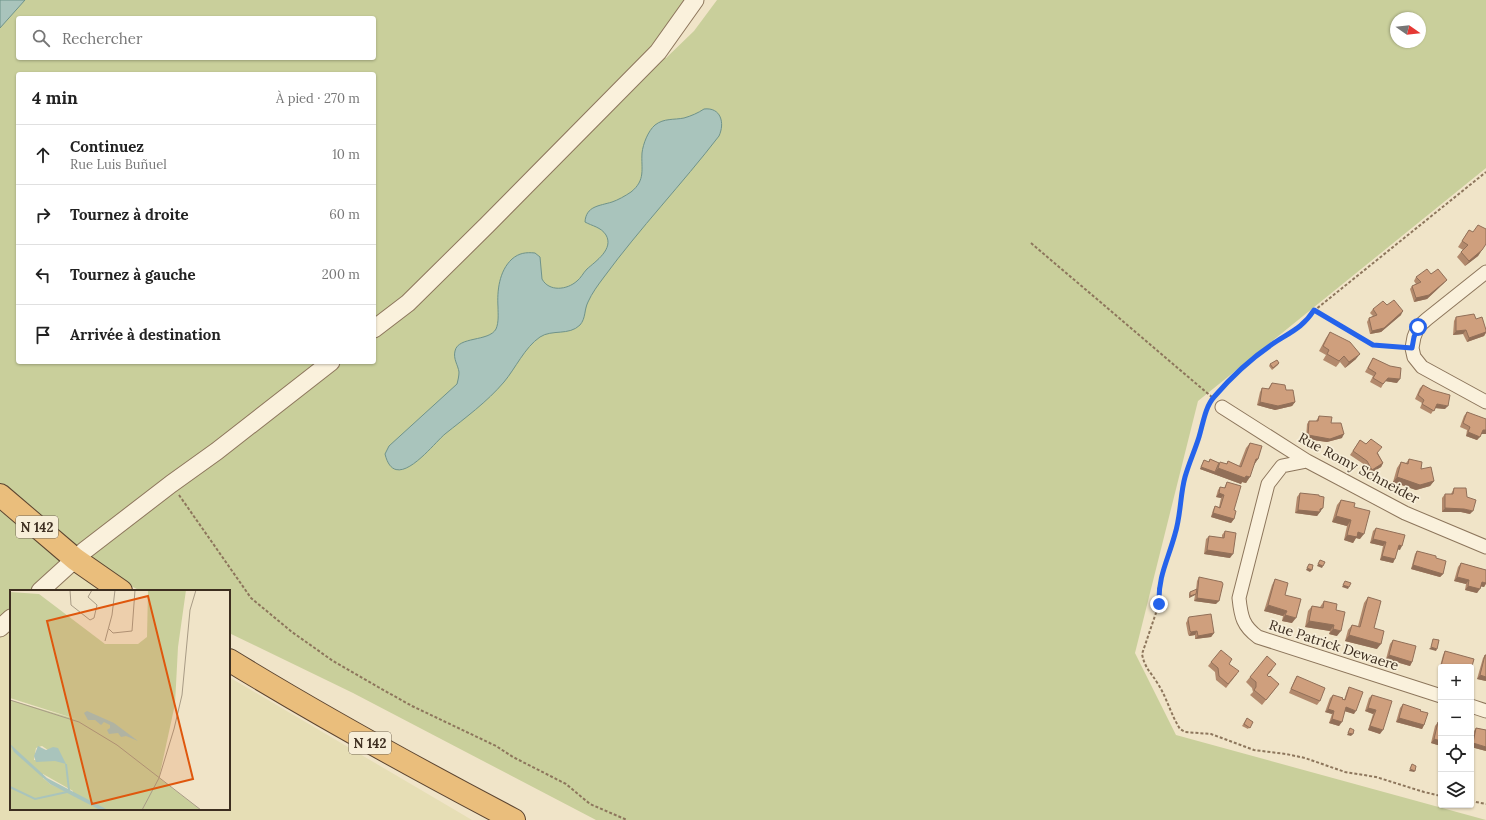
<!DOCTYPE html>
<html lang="fr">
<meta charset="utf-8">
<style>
:root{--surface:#fff;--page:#f6f6f6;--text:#222;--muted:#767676;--line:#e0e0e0}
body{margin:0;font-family:Lora,serif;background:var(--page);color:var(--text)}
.controls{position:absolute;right:12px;bottom:12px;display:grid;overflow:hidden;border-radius:4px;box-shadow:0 1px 3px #0004}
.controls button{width:36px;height:36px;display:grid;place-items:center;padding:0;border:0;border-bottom:1px solid var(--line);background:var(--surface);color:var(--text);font:20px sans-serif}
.compass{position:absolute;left:1390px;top:12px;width:36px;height:36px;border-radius:50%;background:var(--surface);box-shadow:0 1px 3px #0004;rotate:104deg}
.stop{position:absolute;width:12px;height:12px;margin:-9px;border:3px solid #2563eb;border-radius:50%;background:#fff}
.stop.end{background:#2563eb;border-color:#fff;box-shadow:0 1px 4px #0008}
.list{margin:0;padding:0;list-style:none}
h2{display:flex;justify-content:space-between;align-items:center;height:52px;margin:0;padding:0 16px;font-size:17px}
h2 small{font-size:13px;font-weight:400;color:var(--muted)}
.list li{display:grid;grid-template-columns:26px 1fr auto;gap:12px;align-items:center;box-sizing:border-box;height:60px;padding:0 16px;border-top:1px solid var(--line)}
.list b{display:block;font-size:15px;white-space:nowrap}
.list p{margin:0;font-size:13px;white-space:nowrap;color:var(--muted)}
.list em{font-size:13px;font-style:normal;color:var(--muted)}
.icon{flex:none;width:22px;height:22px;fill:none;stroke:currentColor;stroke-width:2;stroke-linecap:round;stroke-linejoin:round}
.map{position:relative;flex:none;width:1486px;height:820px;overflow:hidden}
.search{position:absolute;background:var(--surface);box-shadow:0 1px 3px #0004;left:16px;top:16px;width:360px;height:44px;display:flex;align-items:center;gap:10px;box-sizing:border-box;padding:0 14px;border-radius:4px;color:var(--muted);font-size:15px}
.panel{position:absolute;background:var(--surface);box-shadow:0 1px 3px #0004;left:16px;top:72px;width:360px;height:292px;border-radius:4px}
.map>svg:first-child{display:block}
.farmland{fill:#e6deb5}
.green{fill:#c9cf9b;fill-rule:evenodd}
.water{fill:#a9c4bc;stroke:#6f938a}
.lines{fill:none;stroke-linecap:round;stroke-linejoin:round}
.minor-casing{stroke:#8d765c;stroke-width:15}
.tertiary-casing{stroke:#8d765c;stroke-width:19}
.trunk-casing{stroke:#5b4430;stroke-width:24}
.path{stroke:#8d765c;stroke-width:2;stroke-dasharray:3 2;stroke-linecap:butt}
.minor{stroke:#faf1dc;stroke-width:13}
.tertiary{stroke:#faf1dc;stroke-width:17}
.trunk{stroke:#eabe7c;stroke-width:22}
.wall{fill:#b2896c}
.shaded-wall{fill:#916f58}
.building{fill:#cf9f7d;stroke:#916f58}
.route{stroke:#2563eb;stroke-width:5}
.labels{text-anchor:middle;stroke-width:3.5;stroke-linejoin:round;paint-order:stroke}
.shield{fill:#f7eed8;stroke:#756857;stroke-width:1}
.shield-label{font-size:13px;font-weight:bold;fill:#3d2e20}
.street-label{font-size:14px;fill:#3d2e20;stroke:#f7eed8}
.inset-river{fill:none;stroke:#a9c4bc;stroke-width:2}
.inset-road{fill:none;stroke:#a89b85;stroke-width:1}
.view{fill:#df570d;fill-opacity:0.15;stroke:#df570d;stroke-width:2}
.inset-edge{fill:none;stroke:#3d2e20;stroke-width:2}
</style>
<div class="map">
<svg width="1486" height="820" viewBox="0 0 1486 820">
<rect width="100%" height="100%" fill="#f0e4c8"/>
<path class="farmland" d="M75,559L110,591H40Z
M11,618V809H229V677L472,820H0V628Z"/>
<path class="green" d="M0,0H695L658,53L666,58L694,31L717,0H1486V168L1198,401L1135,653L1176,735L1486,820H596L353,693L229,633V591H141L75,559L40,591H11V618L0,628ZM18,18H374V58H18ZM1396,18H1420V42H1396ZM18,74H374V362H18Z"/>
<path class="water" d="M0,0H25L0,28Z
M704,109C721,107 725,123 719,136C682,184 640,228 604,277C598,285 592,293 588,302C584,310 586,318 580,325C569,336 552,329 540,337C525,347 515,369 504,382C487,402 465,418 445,434C432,445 395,495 385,454L389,446L457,384C458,380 459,376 459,372C458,365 453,359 455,351C458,336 489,342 496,329C499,322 498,314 498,307C497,291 499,271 512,259C519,253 526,252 535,253L540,257L542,279C549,292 567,290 577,281C581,278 583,273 587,269C596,261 614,249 606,235C601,227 592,226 585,222C586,206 599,206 612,202C618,200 625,196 631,192C646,180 641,169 642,153C643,144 648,131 655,125C664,118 674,120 684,118C691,116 698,113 704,109Z"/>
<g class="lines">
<g class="minor-casing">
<path id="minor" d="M1486,272L1427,319L1418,327L1414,337L1412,348L1414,357L1422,367L1486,402
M1222,407L1307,461L1405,513L1486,547
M1307,461L1282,466L1268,484L1239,598C1241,617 1243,626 1258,637L1441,696
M1471,706L1486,711"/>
</g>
<g class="tertiary-casing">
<path id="tertiary" d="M374,329L408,303L487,225L658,52L695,0
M40,591L84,551L171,484L217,451L331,362
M0,628L11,618"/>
</g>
<g class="trunk-casing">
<path id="trunk" d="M0,495L75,559L121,591
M229,660C322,717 417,769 514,820"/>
</g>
<path class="path" d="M1031,243L1213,398
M1315,311L1373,345L1401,347
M1212,399C1231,377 1253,358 1277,341C1292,331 1304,327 1315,310L1486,172
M1209,405L1204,418L1193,456L1185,477L1175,534L1162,572L1158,590L1159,604L1142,654C1145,669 1151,672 1158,684C1167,698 1171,715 1180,729L1185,732L1211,734L1254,750L1286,754L1305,758L1345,772L1376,777L1424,792L1441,796
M179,495L251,598L292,632L333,661L378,687L412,706L496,746L513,757L566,784L590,804L627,820
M1471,801L1486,804"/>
<use href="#minor" class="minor"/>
<use href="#tertiary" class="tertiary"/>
<use href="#trunk" class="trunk"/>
</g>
<path class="wall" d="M1469,230L1482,250L1478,256L1465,266L1457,257L1461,252L1463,250L1458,247Z
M1431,274L1444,283L1427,299L1414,302L1410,289L1412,286L1416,284L1414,281L1416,277Z
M1387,305L1401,315L1381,332L1370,334L1367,322L1369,318L1373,316L1370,313L1373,309Z
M1456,317L1476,319L1486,330V333L1484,336L1467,342L1463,334L1453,335L1454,321Z
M1330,332L1356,359L1345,368L1340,362L1336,367L1323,360L1326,355L1319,351L1326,338Z
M1373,358L1397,383L1385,381L1381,388L1370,382L1373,376L1365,372Z
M1279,363L1278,365L1272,370L1269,366L1270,364Z
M1272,383L1286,390L1295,402L1292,406L1275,410L1257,405L1260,392L1262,388L1268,389Z
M1423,385L1445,409L1435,408L1431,414L1420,408L1422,403L1415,399L1420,388Z
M1467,412L1486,434H1481L1477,440L1466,436L1467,430L1460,427L1464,416Z
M1319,416L1331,423L1342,438L1327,442L1306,439L1307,424L1309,421H1316Z
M1360,440L1378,453L1383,463L1381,467L1369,474L1365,465L1350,455Z
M1250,443L1258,459L1254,464L1246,483L1242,482L1241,484L1200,469L1204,460L1208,462L1210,459L1219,463L1226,464L1228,461L1239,466L1246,448Z
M1409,459L1434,481L1430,486L1416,490L1393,482L1397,468L1401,462L1406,463Z
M1227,482L1234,510V519L1231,523L1211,517L1213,510L1215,506L1219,507L1221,498L1216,497L1218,490L1220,487L1224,488Z
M1454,488L1470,514L1461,512H1442V498L1445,494H1451Z
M1300,493L1320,512L1317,516L1295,513L1297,497Z
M1341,500L1354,507L1360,539L1356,538L1353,543L1344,540L1347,526L1332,522L1337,505Z
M1376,528L1400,550L1398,549L1393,563L1380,560L1383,546L1370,543L1373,531Z
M1225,531L1230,558L1204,554L1206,539L1209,536L1222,538V535Z
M1417,551L1436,558L1443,574L1440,577L1411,569L1415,554Z
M1461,563L1486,570V584L1484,587L1480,586L1477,593L1465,590L1466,584L1454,581L1458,567Z
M1199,577L1216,604L1194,601L1195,595L1189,598V594L1190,592L1196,590L1197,581Z
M1275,579L1285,595L1292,623L1282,621L1283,616L1264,611L1272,585Z
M1368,597L1374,628L1377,649L1345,641L1348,630L1352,625L1358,626L1364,603Z
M1324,601L1336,610L1337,636L1329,634L1330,631L1305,627L1308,611L1312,606L1320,607Z
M1189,617L1214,633L1211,637L1195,639V635L1189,636L1188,634L1186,623Z
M1393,640L1412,662L1410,666L1386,659L1390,644Z
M1445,651L1471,670L1441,667V670H1439L1443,655Z
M1485,655H1486V681L1477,679L1483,658Z
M1211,662L1229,664L1237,674L1226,688L1216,680L1215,672L1208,666Z
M1273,669L1267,676L1275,689L1262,705L1250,695L1253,692L1252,688L1246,682L1250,677Z
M1297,676L1320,701L1317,705L1289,693L1295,679Z
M1349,687L1354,714L1345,711L1339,726L1329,723L1332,714L1325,712L1330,698L1333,695L1344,700L1347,691Z
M1372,695L1380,734L1368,730L1373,714L1365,711L1369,698Z
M1403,704L1420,711L1424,725L1422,729L1396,722L1400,708Z
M1247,718L1253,722L1248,729L1242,726Z
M1438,722L1441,723V746L1431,743L1435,726Z
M1476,728L1486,730V751L1471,747V743L1474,731Z"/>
<path class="shaded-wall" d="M1482,250L1478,256L1465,266L1469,261Z
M1447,280L1444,283L1427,299L1414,302L1416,298Z
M1403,311L1401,315L1381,332L1370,334L1372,331Z
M1466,330L1463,334L1453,335L1456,331Z
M1486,332L1484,336L1467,342L1469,338Z
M1360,354L1356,359L1345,368L1349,362Z
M1388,378L1400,379L1397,383L1385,381Z
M1260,402H1295L1292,406L1275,410L1257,405Z
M1437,404L1448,406L1445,409L1435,408Z
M1483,430H1486V434H1481Z
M1468,432L1480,437L1477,440L1466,436Z
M1344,434L1342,438L1327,442L1306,439L1308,435Z
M1256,459H1258L1254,465L1252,464Z
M1383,463L1381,467L1369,474L1372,470Z
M1201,467L1215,472L1218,468L1250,477L1246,483L1242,482L1241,484L1200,469Z
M1397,477L1434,481L1430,486L1416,490L1393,482Z
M1219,493L1224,495L1221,498L1216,497Z
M1323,508L1317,516L1295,513L1298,510L1320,509Z
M1445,508L1464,509L1473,511L1470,514L1461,512H1442Z
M1213,513L1234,519L1231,523L1211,517Z
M1336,516L1351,520L1347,526L1332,522Z
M1358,532L1364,534L1360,539L1356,538L1353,543L1344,540L1347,535Z
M1373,539L1386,542L1383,546L1370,543Z
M1399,545L1402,546L1400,550L1396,549Z
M1207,550L1233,554L1230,558L1204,554Z
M1382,556L1395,559L1393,563L1380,560Z
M1318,564L1323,566L1322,568L1317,566Z
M1413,565L1443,574L1440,577L1411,569Z
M1307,568L1312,570L1310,572L1306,570Z
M1457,577L1469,580L1466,584L1454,581Z
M1482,582L1486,583L1484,587L1479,586Z
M1343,585L1349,587L1348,589L1342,587Z
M1468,586L1480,589L1477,593L1465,590Z
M1196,594L1195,595L1189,598L1190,596Z
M1197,598L1219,601L1216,604L1194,601Z
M1268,605L1287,611L1283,616L1264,611Z
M1285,615L1296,618L1292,623L1282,621Z
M1309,621L1334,625L1330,631L1305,627Z
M1333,629L1341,631L1337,636L1329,634Z
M1197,631L1195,635L1189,636L1191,632Z
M1214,633L1211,637L1195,639L1198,636Z
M1349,635L1381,644L1377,649L1345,641Z
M1431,647L1437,649L1436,651L1429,649Z
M1389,655L1412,662L1410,666L1386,659Z
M1480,675L1486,677V681L1477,679Z
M1346,707L1356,711L1354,714L1344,711Z
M1368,708L1376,710L1373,714L1365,711Z
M1328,709L1334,711L1332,714L1325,712Z
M1399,718L1424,725L1422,729L1396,722Z
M1332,719L1342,722L1339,726L1329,723Z
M1370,726L1383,730L1380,734L1368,730Z
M1348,733L1353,734L1351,736L1347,735Z
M1434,739L1441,741V746L1431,743Z
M1473,743L1486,747V751L1471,747V746Z
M1410,769L1415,771L1414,772L1409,771Z"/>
<path class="building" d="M1478,225L1486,229V244L1482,250L1469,261L1461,252L1468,245L1462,241L1469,230L1473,232Z
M1427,269L1431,274L1438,269L1447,280L1429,295L1416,298L1412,286L1421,282L1416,277Z
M1394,300L1403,311L1384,328L1372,331L1369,318L1377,315L1373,309L1383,301L1387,305Z
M1474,314L1476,319L1482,317L1486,330V332L1469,338L1466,330L1456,331V317Z
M1330,332L1350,342L1360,354L1349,362L1344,356L1339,361L1327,354L1329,350L1323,346Z
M1373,358L1390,366L1401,368L1400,379L1388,378L1383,384L1373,378L1376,373L1368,368Z
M1277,360L1279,363L1273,368L1270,364Z
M1272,383L1285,385L1286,390H1293L1295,402L1278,406L1260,402L1262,388L1269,389Z
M1423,385L1432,390L1450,395L1448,406L1437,404L1434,411L1422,404L1424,400L1418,395Z
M1467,412L1486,419V430H1483L1480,437L1468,432L1470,427L1463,423Z
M1319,416L1332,417L1331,423H1341L1344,434L1330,439L1308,435L1309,421H1318Z
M1371,439L1382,447L1377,453L1383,463L1372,470L1367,461L1353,451L1360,440L1366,444Z
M1250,443L1262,446L1258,459H1256L1250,477L1246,476L1245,478L1218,468L1220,462L1227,464L1228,461L1241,467Z
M1210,459L1219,463L1218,465L1215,472L1201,467L1204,460L1209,462Z
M1409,459L1422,462L1421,469L1431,467L1434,481L1420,485L1397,477L1401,462L1408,464Z
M1227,482L1241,486L1234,510L1236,511L1234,519L1213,513L1215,506L1220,508L1224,495L1219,493L1220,487L1225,488Z
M1454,488H1466L1467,497L1476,500L1473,511L1464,509L1445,508V494H1453Z
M1300,493L1319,495V496L1324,497L1323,508L1320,509V512L1298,510Z
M1341,500L1355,503L1354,507L1370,511L1364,534L1358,532L1357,537L1347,535L1351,520L1336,516Z
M1376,528L1405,535L1402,546L1399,545L1395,559L1382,556L1386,542L1373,539Z
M1225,531L1236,533L1233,554L1207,550L1209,536L1224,538Z
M1417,551L1436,556V558L1446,561L1443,574L1413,565Z
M1320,560L1325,562L1323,566L1318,564Z
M1461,563L1486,570V583L1482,582L1480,589L1468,586L1469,580L1457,577Z
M1309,564L1313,565L1312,570L1307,568Z
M1199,577L1222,582L1223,584L1219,601L1197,598Z
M1275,579L1288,583L1285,595L1301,599L1296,618L1285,615L1287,611L1268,605Z
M1345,581L1351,583L1349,587L1343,585Z
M1197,589L1196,594L1190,596V592Z
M1368,597L1381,601L1374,628L1384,631L1381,644L1349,635L1352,625L1360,627Z
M1324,601L1337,604L1336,610L1345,612L1341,631L1333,629L1334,625L1309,621L1312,606L1323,608Z
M1211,614L1214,633L1198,636L1197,631L1191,632L1190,631L1188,619L1189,617Z
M1433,639L1439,640L1437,649L1431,647Z
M1393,640L1416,646L1412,662L1389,655Z
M1221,650L1232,659L1229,664L1239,671L1228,684L1219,676L1218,668L1211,662Z
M1445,651L1474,659L1471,670V667H1445L1441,666Z
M1485,655H1486V677L1480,675Z
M1267,656L1276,664L1267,675L1269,677L1270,676L1279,684L1266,700L1254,690L1256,687V682L1250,677Z
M1297,676L1325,688L1320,701L1291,689Z
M1349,687L1363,692L1356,711L1346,707L1342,722L1332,719L1334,711L1328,709L1333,695L1343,698L1342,699L1345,700Z
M1372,695L1392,701L1383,730L1370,726L1376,710L1368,708Z
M1403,704L1421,710L1420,711L1428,713L1424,725L1399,718Z
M1247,718L1253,722L1250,728L1244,724Z
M1438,722L1441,723V741L1434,739Z
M1350,728L1354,730L1353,734L1348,733Z
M1476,728L1486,730V747L1473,743Z
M1412,764L1416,766L1415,771L1410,769Z"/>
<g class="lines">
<path class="route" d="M1159,604C1158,576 1168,560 1175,534C1181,515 1180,495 1185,477C1189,463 1195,450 1199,437C1203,424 1205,407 1214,397C1232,376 1254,356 1277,341C1293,331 1304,326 1314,310L1373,345L1412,348L1414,337L1418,327"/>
</g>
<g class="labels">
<g class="shield">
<rect x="16" y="516" width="42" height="22" rx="3"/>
<rect x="349" y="732" width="42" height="22" rx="3"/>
</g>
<g class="shield-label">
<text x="37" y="532">N 142</text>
<text x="370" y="748">N 142</text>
</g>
<g class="street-label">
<text transform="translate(1359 468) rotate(28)" y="5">Rue Romy Schneider</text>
<text transform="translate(1334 645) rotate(18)" y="5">Rue Patrick Dewaere</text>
</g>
</g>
<g transform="translate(10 590)">
<rect width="220" height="220" fill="#f0e4c8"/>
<path d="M138,0H176L168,57L165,114L149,188L191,220H0V110L69,130L0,108V2L29,4L95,54H128L137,47ZM32,156L38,160L45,171L24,170L26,158ZM33,184L63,201V205L40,194L33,188Z" fill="#c9cf9b" fill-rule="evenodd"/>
<path d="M77,121L104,133L128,151L116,146L111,147L108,143L99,144L97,140L100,138V135L94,132L91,135L85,130H78L74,123ZM0,154L37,188L98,220H90L40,194L4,162ZM28,156L36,160L43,157L48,158L56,174L45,171L26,172L24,166Z" fill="#a9c4bc"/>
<path class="inset-river" d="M56,174L59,200M0,197L25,209L57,202"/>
<path class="inset-road" d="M60,0L61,15L80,30L84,28L87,15L78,7L82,0M99,39L103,43L122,41L125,0M95,51L102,25L105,0M0,110L69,132L107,155L191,220M132,220L149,188L164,139L172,105L180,20L186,0"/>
<path class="view" d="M138,6L183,189L82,214L37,31Z"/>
<rect width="220" height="220" class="inset-edge"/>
</g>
</svg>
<div class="controls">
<button>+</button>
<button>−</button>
<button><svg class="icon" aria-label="locate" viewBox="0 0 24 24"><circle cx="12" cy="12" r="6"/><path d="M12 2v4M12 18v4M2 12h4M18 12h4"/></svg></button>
<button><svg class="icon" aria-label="layers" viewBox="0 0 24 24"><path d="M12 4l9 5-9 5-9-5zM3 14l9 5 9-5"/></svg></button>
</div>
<svg class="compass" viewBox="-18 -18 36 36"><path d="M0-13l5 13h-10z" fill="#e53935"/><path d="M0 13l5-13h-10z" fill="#767676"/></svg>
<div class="stop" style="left:1418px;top:327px"></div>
<div class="stop end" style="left:1159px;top:604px"></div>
<div class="search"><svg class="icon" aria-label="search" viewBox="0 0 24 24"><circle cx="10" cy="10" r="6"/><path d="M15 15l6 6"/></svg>Rechercher</div>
<section class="panel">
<h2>4 min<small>À pied · 270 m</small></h2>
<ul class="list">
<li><svg class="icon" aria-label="ahead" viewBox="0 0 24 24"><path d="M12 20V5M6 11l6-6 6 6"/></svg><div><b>Continuez</b><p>Rue Luis Buñuel</p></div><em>10 m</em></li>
<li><svg class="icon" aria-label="right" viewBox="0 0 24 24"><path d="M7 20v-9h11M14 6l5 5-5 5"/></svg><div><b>Tournez à droite</b></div><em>60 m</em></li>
<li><svg class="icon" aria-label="left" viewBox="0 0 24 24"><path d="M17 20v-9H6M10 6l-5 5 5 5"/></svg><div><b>Tournez à gauche</b></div><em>200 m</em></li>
<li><svg class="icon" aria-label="arrive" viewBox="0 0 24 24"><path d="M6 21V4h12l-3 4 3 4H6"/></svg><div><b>Arrivée à destination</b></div></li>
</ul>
</section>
</div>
